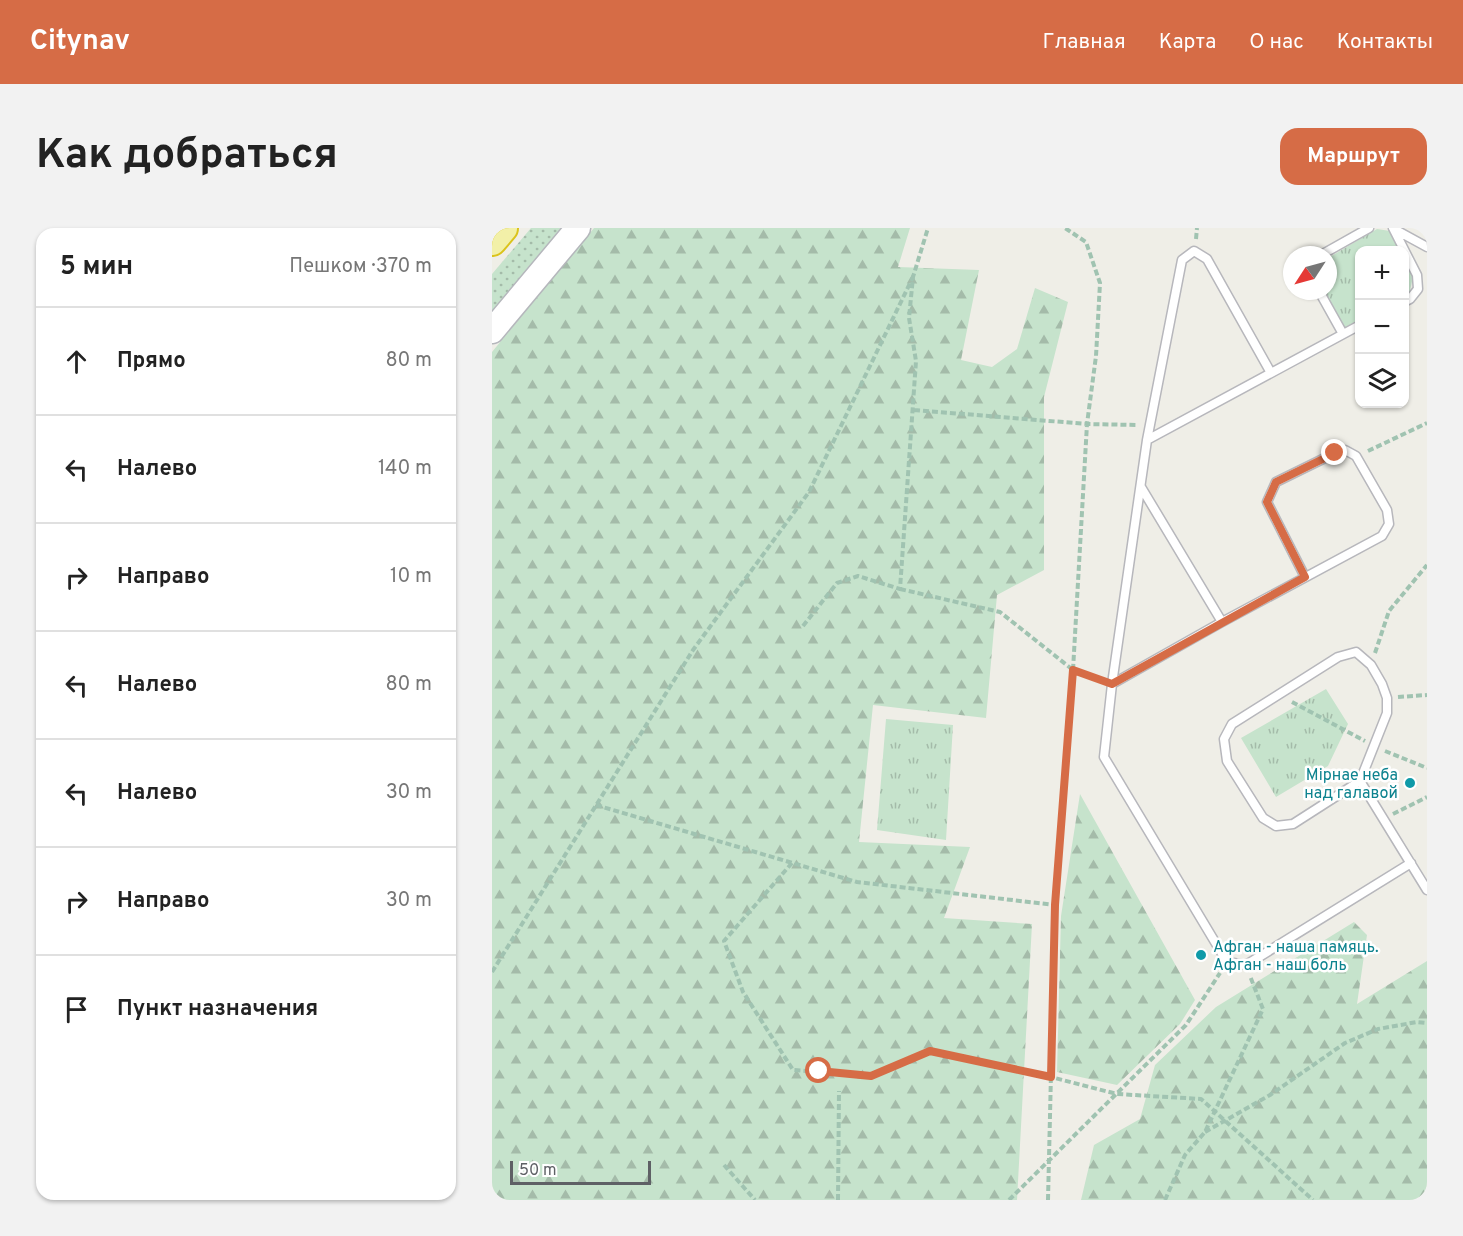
<!DOCTYPE html>
<html lang="ru">
<meta charset="utf-8">
<style>
:root{--surface:#fff;--page:#f2f2f2;--text:#222;--muted:#767676;--line:#e0e0e0;--accent:#d66c46}
body{margin:0;font-family:Overpass,sans-serif;background:var(--page);color:var(--text)}
.controls{position:absolute;right:18px;top:18px;display:grid;overflow:hidden;border-radius:12px;box-shadow:0 2px 4px #0004}
.controls button{width:54px;height:54px;display:grid;place-items:center;padding:0;border:0;border-bottom:2px solid var(--line);background:var(--surface);color:var(--text);font:30px sans-serif}
.compass{position:absolute;left:791px;top:18px;width:54px;height:54px;border-radius:50%;background:var(--surface);box-shadow:0 2px 4px #0004;rotate:234deg}
.scale{position:absolute;left:18px;bottom:15px;width:141px;box-sizing:border-box;padding-left:6px;border:3px solid #5e6065;border-top:0;font-size:16px;line-height:21px;white-space:nowrap;color:#5e6065;-webkit-text-stroke:4px #fff;paint-order:stroke}
.stop{position:absolute;width:18px;height:18px;margin:-14px;border:4px solid #d66c46;border-radius:50%;background:#fff}
.stop.end{background:#d66c46;border-color:#fff;box-shadow:0 2px 6px #0008}
.list{margin:0;padding:0;list-style:none}
h2{display:flex;justify-content:space-between;align-items:center;height:78px;margin:0;padding:0 24px;font-size:26px}
h2 small{font-size:20px;font-weight:400;color:var(--muted)}
.list li{display:grid;grid-template-columns:39px 1fr auto;gap:18px;align-items:center;box-sizing:border-box;height:108px;padding:0 24px;border-top:2px solid var(--line)}
.list b{display:block;font-size:22px;white-space:nowrap}
.list em{font-size:20px;font-style:normal;color:var(--muted)}
.icon{flex:none;width:33px;height:33px;fill:none;stroke:currentColor;stroke-width:2;stroke-linecap:round;stroke-linejoin:round}
.map{position:relative;flex:none;width:935px;height:972px;overflow:hidden;border-radius:18px}
header{display:flex;align-items:center;gap:36px;box-sizing:border-box;height:84px;padding:0 30px;background:var(--accent);color:#fff}
header strong{font-size:28px}
nav{display:flex;gap:33px;margin-inline-start:auto;font-size:21px}
.intro{display:flex;align-items:center;justify-content:space-between;box-sizing:border-box;height:144px;padding:0 36px}
h1{margin:0;font-size:42px}
.button{padding:15px 27px;border-radius:18px;background:var(--accent);color:#fff;font-size:21px;font-weight:700}
main{display:flex;gap:36px;padding:0 36px}
aside{flex:1;background:var(--surface);border-radius:18px;box-shadow:0 2px 4px #0004}
.map>svg:first-child{display:block}
.grass{fill:url(#grass-dots)}
.forest{fill:url(#forest-firs)}
.park{fill:url(#park-tufts)}
.lines{fill:none;stroke-linecap:round;stroke-linejoin:round}
.service-casing{stroke:#b7b7bc;stroke-width:11}
.secondary-casing{stroke:#b5b7bc;stroke-width:27}
.trunk-casing{stroke:#dbc31b;stroke-width:32}
.path{stroke:#a0c3b1;stroke-width:4;stroke-dasharray:6 3;stroke-linecap:butt}
.service{stroke:#fff;stroke-width:8}
.secondary{stroke:#fff;stroke-width:24}
.trunk{stroke:#f2f0a8;stroke-width:28}
.route{stroke:#d66c46;stroke-width:8}
.culture-dot{fill:#0f9aa8;stroke:#fff;stroke-width:2}
.labels{text-anchor:middle;stroke-width:5;stroke-linejoin:round;paint-order:stroke}
.culture-label{font-size:16px;fill:#0d838f;stroke:#fff;text-anchor:end}
</style>
<header>
<strong>Citynav</strong>
<nav><a>Главная</a><a>Карта</a><a>О нас</a><a>Контакты</a></nav>
</header>
<div class="intro"><h1>Как добраться</h1><a class="button">Маршрут</a></div>
<main>
<aside>
<h2>5 мин<small>Пешком · 370 m</small></h2>
<ul class="list">
<li><svg class="icon" aria-label="ahead" viewBox="0 0 24 24"><path d="M12 20V5M6 11l6-6 6 6"/></svg><div><b>Прямо</b></div><em>80 m</em></li>
<li><svg class="icon" aria-label="left" viewBox="0 0 24 24"><path d="M17 20v-9H6M10 6l-5 5 5 5"/></svg><div><b>Налево</b></div><em>140 m</em></li>
<li><svg class="icon" aria-label="right" viewBox="0 0 24 24"><path d="M7 20v-9h11M14 6l5 5-5 5"/></svg><div><b>Направо</b></div><em>10 m</em></li>
<li><svg class="icon" aria-label="left" viewBox="0 0 24 24"><path d="M17 20v-9H6M10 6l-5 5 5 5"/></svg><div><b>Налево</b></div><em>80 m</em></li>
<li><svg class="icon" aria-label="left" viewBox="0 0 24 24"><path d="M17 20v-9H6M10 6l-5 5 5 5"/></svg><div><b>Налево</b></div><em>30 m</em></li>
<li><svg class="icon" aria-label="right" viewBox="0 0 24 24"><path d="M7 20v-9h11M14 6l5 5-5 5"/></svg><div><b>Направо</b></div><em>30 m</em></li>
<li><svg class="icon" aria-label="arrive" viewBox="0 0 24 24"><path d="M6 21V4h12l-3 4 3 4H6"/></svg><div><b>Пункт назначения</b></div></li>
</ul>
</aside>
<div class="map">
<svg width="935" height="972" viewBox="0 0 935 972">
<defs>
<pattern id="grass-dots" width="8" height="8" patternUnits="userSpaceOnUse" patternTransform="scale(1.5)"><rect width="8" height="8" fill="#c6e3cc"/><path d="M2 2h.1M6 6h.1" fill="none" stroke="#a4bba9" stroke-width="1.8" stroke-linecap="round"/></pattern>
<pattern id="forest-firs" width="22" height="20" patternUnits="userSpaceOnUse" patternTransform="scale(1.5)"><rect width="22" height="20" fill="#c6e3cc"/><path d="M5 1l3.5 6h-7zM16 11l3.5 6h-7z" fill="#a4bba9"/></pattern>
<pattern id="park-tufts" width="24" height="20" patternUnits="userSpaceOnUse" patternTransform="scale(1.5)"><rect width="24" height="20" fill="#c6e3cc"/><path d="M3 7l-1-3M5 7V3M7 7l1-3M15 17l-1-3M17 17v-4M19 17l1-3" fill="none" stroke="#a4bba9"/></pattern>
</defs>
<rect width="100%" height="100%" fill="#efeee7"/>
<path class="grass" d="M39,0H69L0,83V46Z"/>
<path class="forest" d="M102,0H418L406,39L487,42L469,132L500,139L525,121L543,60L576,74L552,169V342L505,367L494,490L381,477L367,614L478,619L452,690L540,696L525,972H0V124Z
M588,566L703,772L688,796L625,857L565,844L569,688Z
M862,694L875,707L865,776L935,733V972H589L602,917L648,891L663,837L724,779Z"/>
<path class="park" d="M885,1L898,3L907,22H868L867,92L852,100L832,63H836V30Z
M912,33L921,49L917,67L912,70Z
M834,461L856,496L836,538L784,569L749,510Z
M394,491L461,497L454,612L385,602Z"/>
<g class="lines">
<g class="service-casing">
<path id="service" d="M901,0L925,47L926,61L918,71L912,74
M902,1L935,19
M829,27L877,0
M827,63L851,106
M868,97L655,212L620,456L612,529L735,734L754,737L919,635
M655,212L690,32L702,23L715,31L779,145
M649,259L730,394
M864,424L879,437L890,456L895,470V485L868,553L801,596L784,598L771,590L735,533L732,511L740,496L846,429Z
M620,456L730,394L890,308L897,296L895,282L864,228L853,222L843,225L784,254L775,274L813,349
M868,553L935,662"/>
</g>
<g class="secondary-casing">
<path id="secondary" d="M0,103L86,0"/>
</g>
<g class="trunk-casing">
<path id="trunk" d="M0,13L11,0"/>
</g>
<path class="path" d="M704,11L705,0
M422,182L595,196L645,197
M876,223L935,195
M408,361L508,384L581,442L608,452
M311,398L345,355L366,348L408,361L424,133L417,90L421,49L436,0
M883,425L897,383L935,337
M906,469L935,467
M800,474L873,513
M893,523L935,540
M104,577L365,654L563,677
M901,586L935,569
M300,635L232,713L251,764L301,842L379,848L438,823L559,849L625,866L709,871L821,972
M0,744L201,422L317,264L421,49
M713,904L778,867L853,815L886,801L925,794L935,795
M232,937L263,972
M346,972L347,863
M517,972L694,797L728,745
M556,972L563,677L581,442L595,196L604,128L608,55L594,14L573,0
M673,972L693,927L713,904L771,781L758,748"/>
<use href="#service" class="service"/>
<use href="#secondary" class="secondary"/>
<use href="#trunk" class="trunk"/>
</g>
<g class="lines">
<path class="route" d="M327,843L379,848L438,823L559,849L563,677L581,442L620,456L813,349L775,274L784,254L843,225"/>
</g>
<g class="culture-dot">
<circle cx="918" cy="555" r="6"/>
<circle cx="709" cy="727" r="6"/>
</g>
<g class="labels">
<g class="culture-label">
<text x="906" y="552">Мірнае неба<tspan x="906" dy="18">над галавой</tspan></text>
<text x="721" y="724" text-anchor="start">Афган - наша памяць.<tspan x="721" dy="18">Афган - наш боль</tspan></text>
</g>
</g>
</svg>
<div class="controls">
<button>+</button>
<button>−</button>
<button><svg class="icon" aria-label="layers" viewBox="0 0 24 24"><path d="M12 4l9 5-9 5-9-5zM3 14l9 5 9-5"/></svg></button>
</div>
<svg class="compass" viewBox="-18 -18 36 36"><path d="M0-13l5 13h-10z" fill="#e53935"/><path d="M0 13l5-13h-10z" fill="#767676"/></svg>
<div class="scale">50 m</div>
<div class="stop" style="left:327px;top:843px"></div>
<div class="stop end" style="left:843px;top:225px"></div>
</div>
</main>
